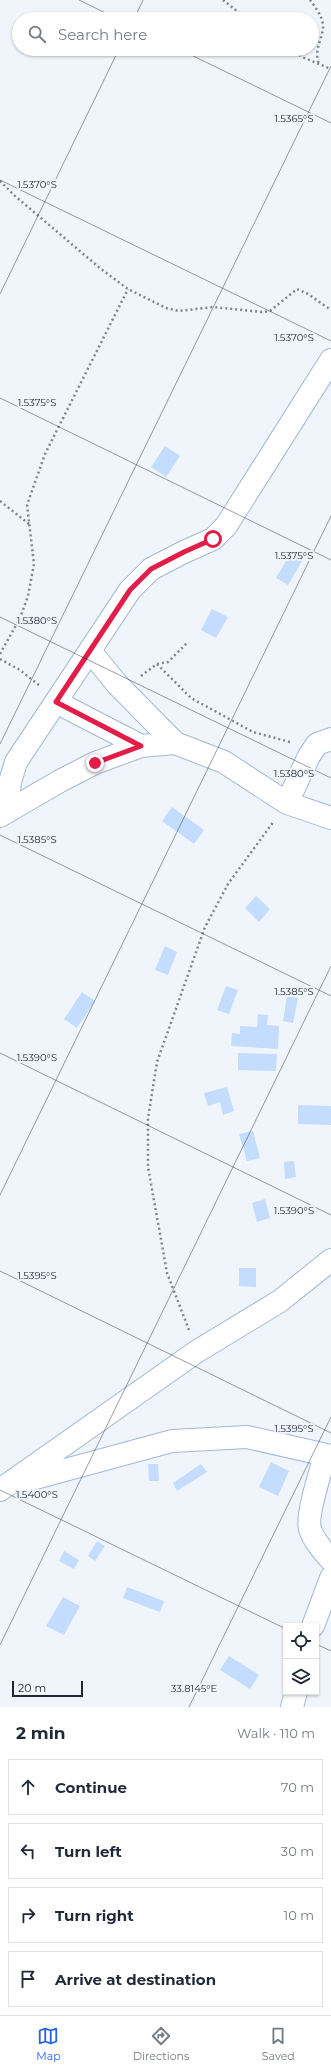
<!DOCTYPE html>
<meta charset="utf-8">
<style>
:root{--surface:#fff;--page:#f6f6f7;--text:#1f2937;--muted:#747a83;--line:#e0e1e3;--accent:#2563eb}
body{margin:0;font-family:Montserrat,sans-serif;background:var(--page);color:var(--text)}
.controls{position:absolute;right:12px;bottom:12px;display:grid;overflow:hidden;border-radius:0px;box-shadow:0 1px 3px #0004}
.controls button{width:36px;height:36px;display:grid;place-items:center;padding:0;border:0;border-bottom:1px solid var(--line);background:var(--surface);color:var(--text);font:20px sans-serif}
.scale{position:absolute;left:12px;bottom:10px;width:71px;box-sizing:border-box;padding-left:4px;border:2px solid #202834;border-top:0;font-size:11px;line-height:14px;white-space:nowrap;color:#202834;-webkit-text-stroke:3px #f0f5fb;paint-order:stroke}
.stop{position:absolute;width:12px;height:12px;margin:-9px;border:3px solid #e11d48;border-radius:50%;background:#fff}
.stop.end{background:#e11d48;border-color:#fff;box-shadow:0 1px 4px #0008}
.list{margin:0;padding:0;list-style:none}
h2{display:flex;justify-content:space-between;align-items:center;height:52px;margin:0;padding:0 16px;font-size:17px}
h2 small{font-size:13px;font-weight:400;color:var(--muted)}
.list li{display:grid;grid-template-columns:26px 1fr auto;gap:12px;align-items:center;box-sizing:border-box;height:56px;margin:0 8px 8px;padding:0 8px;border:1px solid var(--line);border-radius:0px}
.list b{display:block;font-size:15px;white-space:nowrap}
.list em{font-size:13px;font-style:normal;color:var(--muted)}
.icon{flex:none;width:22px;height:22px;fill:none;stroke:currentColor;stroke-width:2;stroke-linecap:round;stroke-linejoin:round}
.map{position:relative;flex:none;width:331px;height:1707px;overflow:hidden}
.search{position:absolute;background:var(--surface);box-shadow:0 1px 3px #0004;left:12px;right:12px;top:12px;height:44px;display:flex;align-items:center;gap:10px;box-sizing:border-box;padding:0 14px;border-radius:22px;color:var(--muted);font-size:15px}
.sheet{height:308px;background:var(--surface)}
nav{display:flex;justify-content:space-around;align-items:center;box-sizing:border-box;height:56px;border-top:1px solid var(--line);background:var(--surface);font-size:11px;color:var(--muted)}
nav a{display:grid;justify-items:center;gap:2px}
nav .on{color:var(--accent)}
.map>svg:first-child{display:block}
.building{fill:#c4dcfd}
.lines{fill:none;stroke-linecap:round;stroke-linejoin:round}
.minor-casing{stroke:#a2b8d6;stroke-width:24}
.path{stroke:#7e858e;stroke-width:2.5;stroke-dasharray:2 3;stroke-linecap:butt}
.minor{stroke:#fff;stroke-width:22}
.route{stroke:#e11d48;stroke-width:5}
.ticks{fill:none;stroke:#202834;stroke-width:1;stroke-opacity:0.45}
.ticks-label{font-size:10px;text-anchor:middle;fill:#202834;stroke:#f0f5fb;stroke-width:4;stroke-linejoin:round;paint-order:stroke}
</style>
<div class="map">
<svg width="331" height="1707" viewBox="0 0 331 1707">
<rect width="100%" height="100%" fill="#f0f5fb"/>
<path class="building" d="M165,446L180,456L166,477L151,467Z
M290,554L302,561L288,585L276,578Z
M212,609L228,617L216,638L201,630Z
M172,807L204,830L194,844L162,821Z
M256,896L270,909L259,922L245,908Z
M165,946L177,952L168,975L155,970Z
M226,986L238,990L229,1014L217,1010Z
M82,992L95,1001L77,1028L64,1019Z
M287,996L298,998L293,1023L283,1021Z
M258,1014L268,1015L267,1025L279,1026L278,1049L231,1046L232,1033L240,1034V1026L257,1027Z
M238,1053L277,1054L276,1071L238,1070Z
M227,1087L234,1111L223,1115L220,1102L208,1106L204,1093Z
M298,1105L331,1106V1125L298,1124Z
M253,1131L260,1158L247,1161L239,1134Z
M294,1161L296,1177L285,1179L284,1162Z
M265,1199L270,1218L257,1222L252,1203Z
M239,1268H256V1287L239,1286Z
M271,1462L289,1471L278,1496L259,1487Z
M148,1464H158L159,1481H149Z
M201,1464L207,1472L177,1491L173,1483Z
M97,1541L105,1546L95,1561L88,1556Z
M64,1551L79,1560L74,1569L59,1561Z
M127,1587L164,1601L160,1612L123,1598Z
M63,1597L80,1606L64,1635L46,1626Z
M229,1656L259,1675L250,1689L220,1670Z"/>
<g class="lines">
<g class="minor-casing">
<path id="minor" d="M90,651L117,684L175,743
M56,702L141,746L175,743L224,762L287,803L331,818
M287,803L309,756L317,744L331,739
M6,812L10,782L16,762L130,590L151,569L184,552L213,539L226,526L331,360
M0,816L60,781L95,763L141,746
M325,1455C321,1471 306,1515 310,1529C314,1541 323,1551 331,1560
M21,1482L172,1441L247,1437L331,1456
M0,1490L196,1352L280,1301L331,1260
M313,1626L331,1578
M292,1707L296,1692"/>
</g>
<path class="path" d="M223,0L247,19
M310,0C316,8 324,18 323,29C321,42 314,50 319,64
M291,49L302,57L331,69
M0,181L15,196L101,269L128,289L166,308L179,311L213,307L263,312L270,311L297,289L308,294L331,310
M0,501L29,524
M0,654L20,618L28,596L34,564L27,505L45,454L128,289
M0,659L20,670L40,686
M157,664L191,698L253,732L290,742
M141,676L157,664L168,662L188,642
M189,1330L167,1273L148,1167V1118L157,1062L205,927L228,884L274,821"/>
<use href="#minor" class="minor"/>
</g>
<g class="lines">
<path class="route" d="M95,763L141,746L56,702L130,590L151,569L184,552L213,539"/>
</g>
<path class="ticks" d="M79,0L118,19M134,19L143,0M179,49L331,123M0,180L331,341M0,294L119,49M0,398L331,560M0,617L331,778M0,744L331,66M0,835L331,996M0,1053L331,1215M0,1195L331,516M0,1271L331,1433M0,1490L286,1629M316,1644L331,1651M0,1645L331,966M189,1707L331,1417"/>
<g class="ticks-label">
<text x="294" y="122">1.5365°S</text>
<text x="37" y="188">1.5370°S</text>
<text x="294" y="341">1.5370°S</text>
<text x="37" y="406">1.5375°S</text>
<text x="294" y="559">1.5375°S</text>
<text x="37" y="624">1.5380°S</text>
<text x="294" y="777">1.5380°S</text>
<text x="37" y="843">1.5385°S</text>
<text x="294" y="995">1.5385°S</text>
<text x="37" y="1061">1.5390°S</text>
<text x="294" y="1214">1.5390°S</text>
<text x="37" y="1279">1.5395°S</text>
<text x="294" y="1432">1.5395°S</text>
<text x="37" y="1498">1.5400°S</text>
<text x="194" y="1692">33.8145°E</text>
</g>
</svg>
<div class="controls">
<button><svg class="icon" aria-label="locate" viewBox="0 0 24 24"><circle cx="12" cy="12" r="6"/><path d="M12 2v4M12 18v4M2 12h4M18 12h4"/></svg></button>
<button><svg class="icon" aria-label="layers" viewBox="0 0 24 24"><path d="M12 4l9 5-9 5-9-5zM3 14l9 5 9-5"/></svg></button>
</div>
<div class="scale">20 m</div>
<div class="stop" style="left:213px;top:539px"></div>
<div class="stop end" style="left:95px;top:763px"></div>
<div class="search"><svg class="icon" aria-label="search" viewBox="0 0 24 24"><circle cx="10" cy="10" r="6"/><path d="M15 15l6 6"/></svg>Search here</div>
</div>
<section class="sheet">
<h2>2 min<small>Walk · 110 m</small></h2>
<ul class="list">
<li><svg class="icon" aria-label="ahead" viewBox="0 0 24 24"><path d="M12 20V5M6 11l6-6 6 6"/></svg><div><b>Continue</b></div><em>70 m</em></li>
<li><svg class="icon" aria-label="left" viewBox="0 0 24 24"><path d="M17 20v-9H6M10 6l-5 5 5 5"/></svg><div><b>Turn left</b></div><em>30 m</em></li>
<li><svg class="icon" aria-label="right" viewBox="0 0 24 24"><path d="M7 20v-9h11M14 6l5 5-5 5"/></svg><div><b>Turn right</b></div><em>10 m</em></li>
<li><svg class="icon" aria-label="arrive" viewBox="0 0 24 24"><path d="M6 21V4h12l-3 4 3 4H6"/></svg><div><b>Arrive at destination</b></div></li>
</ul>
</section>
<nav>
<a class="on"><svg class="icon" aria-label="map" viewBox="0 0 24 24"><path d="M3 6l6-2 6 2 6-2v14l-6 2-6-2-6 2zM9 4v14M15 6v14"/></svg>Map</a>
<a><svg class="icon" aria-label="directions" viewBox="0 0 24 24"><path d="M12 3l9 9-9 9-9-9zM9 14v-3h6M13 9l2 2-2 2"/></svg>Directions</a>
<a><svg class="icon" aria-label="saved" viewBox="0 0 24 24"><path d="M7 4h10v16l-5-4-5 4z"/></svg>Saved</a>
</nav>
